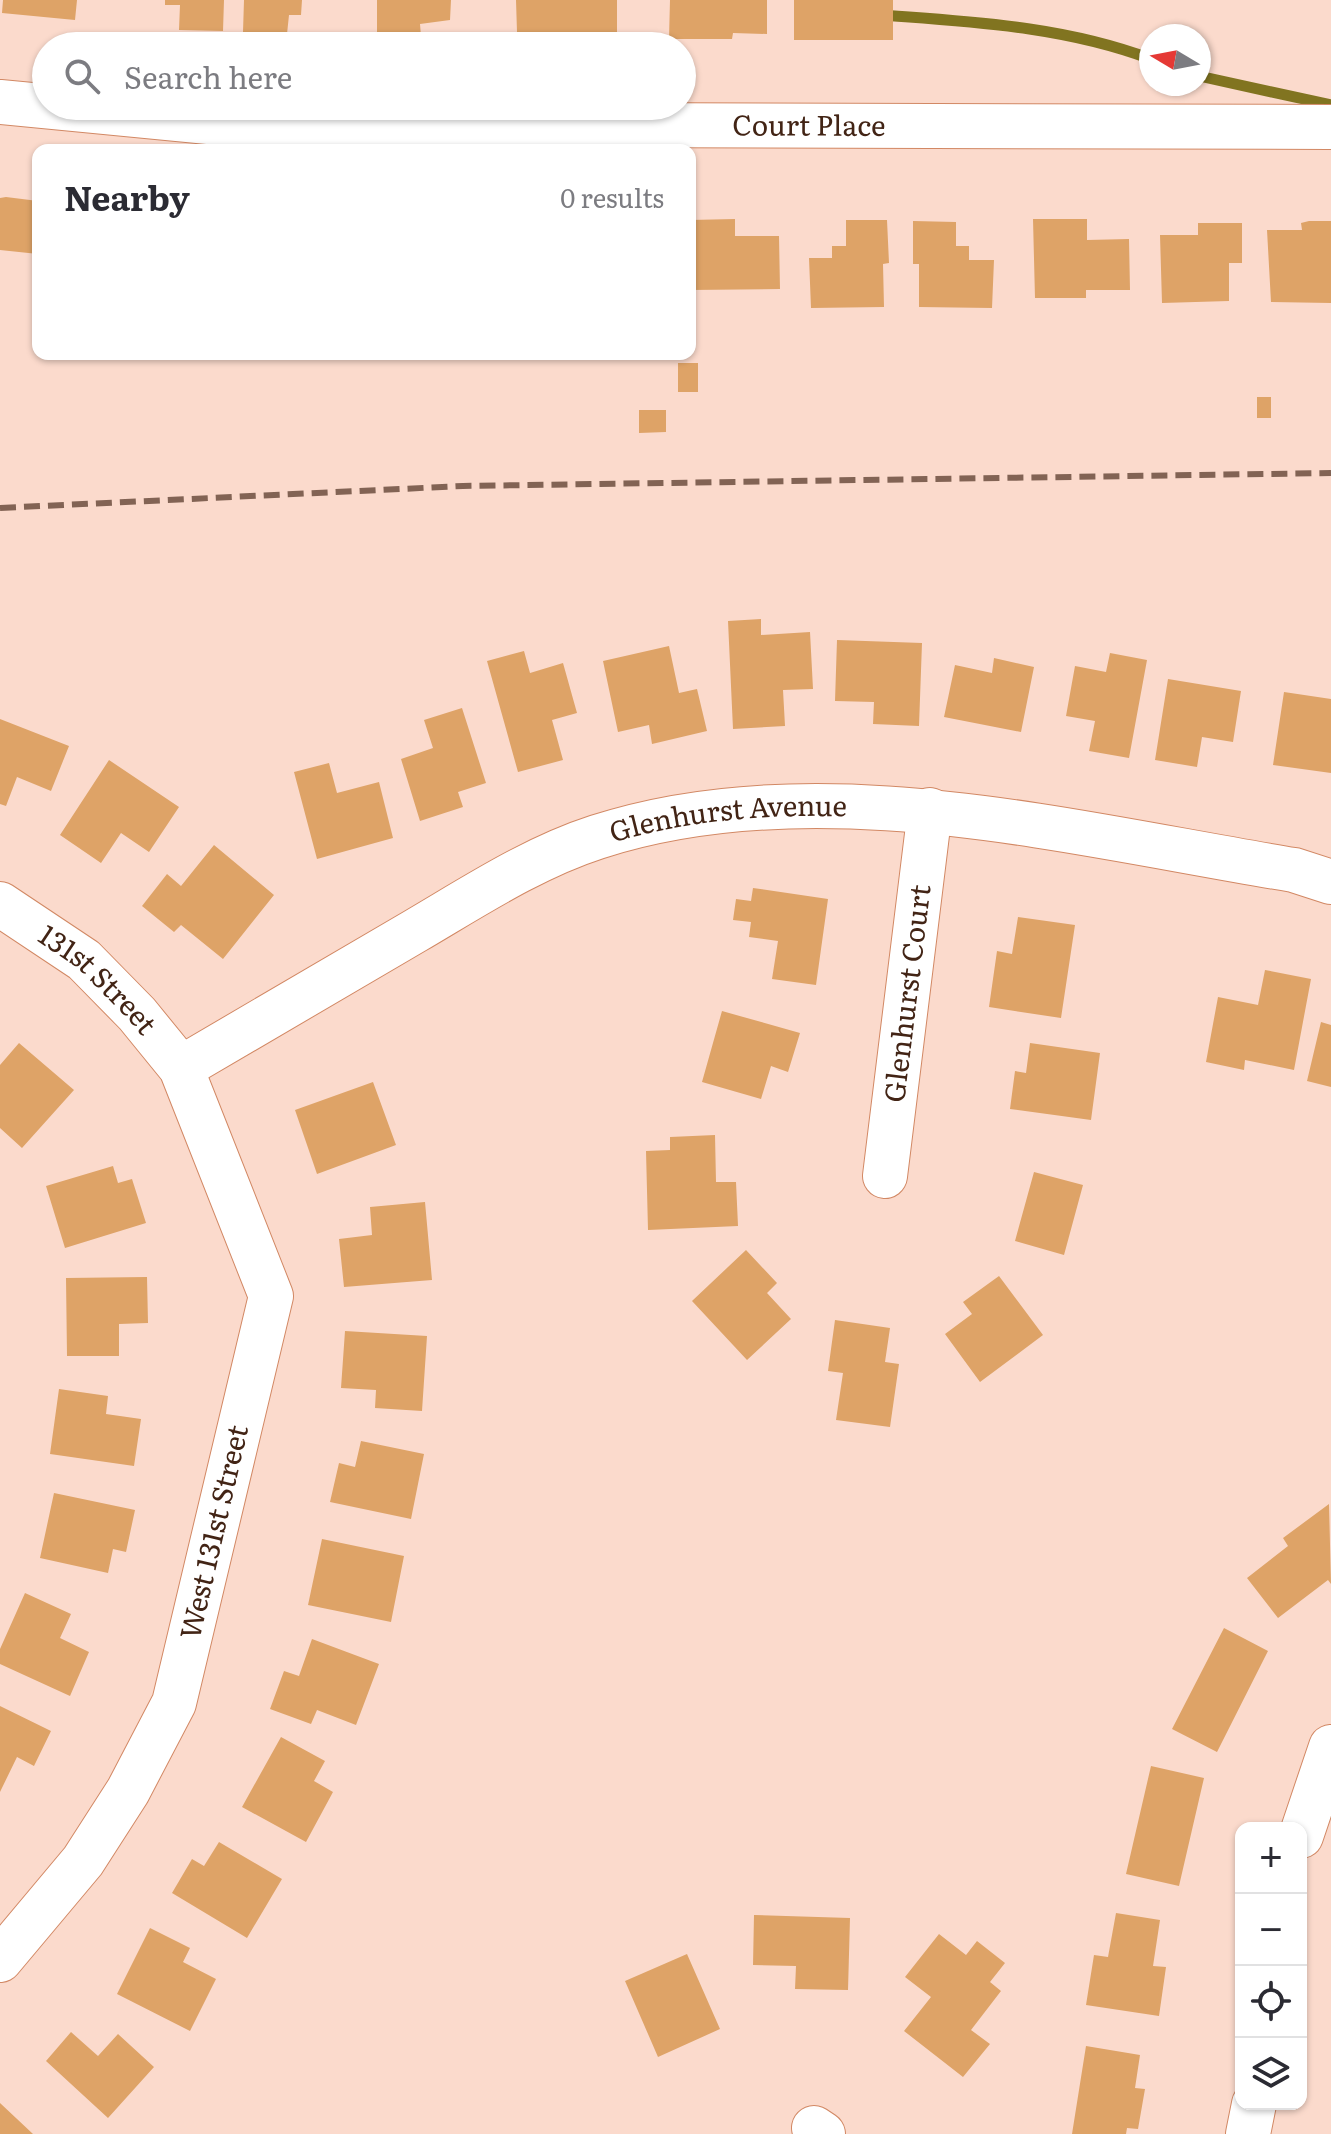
<!DOCTYPE html>
<meta charset="utf-8">
<style>
:root{--surface:#fff;--page:#f7f7f7;--text:#2b2b33;--muted:#7c7c81;--line:#e1e1e2}
body{margin:0;font-family:Literata,serif;background:var(--page);color:var(--text)}
.controls{position:absolute;right:24px;bottom:24px;display:grid;overflow:hidden;border-radius:16px;box-shadow:0 2px 6px #0004}
.controls button{width:72px;height:72px;display:grid;place-items:center;padding:0;border:0;border-bottom:2px solid var(--line);background:var(--surface);color:var(--text);font:40px sans-serif}
.compass{position:absolute;left:1139px;top:24px;width:72px;height:72px;border-radius:50%;background:var(--surface);box-shadow:0 2px 6px #0004;rotate:280deg}
.list{margin:0;padding:0;list-style:none}
h2{display:flex;justify-content:space-between;align-items:center;height:104px;margin:0;padding:0 32px;font-size:34px}
h2 small{font-size:26px;font-weight:400;color:var(--muted)}
.icon{flex:none;width:44px;height:44px;fill:none;stroke:currentColor;stroke-width:2;stroke-linecap:round;stroke-linejoin:round}
.map{position:relative;flex:none;width:1331px;height:2134px;overflow:hidden}
.search{position:absolute;background:var(--surface);box-shadow:0 2px 6px #0004;left:32px;top:32px;width:664px;height:88px;display:flex;align-items:center;gap:20px;box-sizing:border-box;padding:0 28px;border-radius:44px;color:var(--muted);font-size:30px}
.panel{position:absolute;background:var(--surface);box-shadow:0 2px 6px #0004;left:32px;top:144px;width:664px;height:216px;border-radius:16px}
.map>svg:first-child{display:block}
.lines{fill:none;stroke-linecap:round;stroke-linejoin:round}
.stream{stroke:#817420;stroke-width:11}
.building{fill:#dea367}
.minor-casing{stroke:#d28864;stroke-width:46}
.minor{stroke:#fff;stroke-width:44}
.rail{stroke:#826354;stroke-width:6;stroke-dasharray:16 8;stroke-linecap:butt}
.labels{text-anchor:middle;stroke-width:6;stroke-linejoin:round;paint-order:stroke}
.street-label{font-size:28px;fill:#422415;stroke:#fff}
</style>
<div class="map">
<svg width="1331" height="2134" viewBox="0 0 1331 2134">
<rect width="100%" height="100%" fill="#fbdacc"/>
<g class="lines">
<path class="stream" d="M881,15C973,22 1063,26 1151,59
M1199,76L1331,105"/>
</g>
<path class="building" d="M3,0H77L75,20L2,13Z
M165,0H224L223,31L179,30L180,5H165Z
M244,0H302L301,15H289L287,34L243,32Z
M377,0H451L450,20L420,24L421,36H377Z
M516,0H617V35L575,38L517,32Z
M670,0H767V34L733,33L732,39H669Z
M794,0H893V40H794Z
M6,197L38,201V254L0,250V198Z
M735,219V236H779L780,289L690,290V220Z
M1033,219H1087V240L1129,239L1130,290H1086V298H1035Z
M846,220H887L889,263L883,264L884,307L811,308L809,258H832V246H846Z
M913,221L956,222V246H969V260H994L992,308L919,307V264H913Z
M1309,221H1331V303L1271,302L1267,230H1302L1301,223Z
M1198,223H1242V263H1229V301L1162,303L1160,235H1198Z
M678,363H698V392H678Z
M1257,397H1271V418H1257Z
M639,410H666V432L639,433Z
M761,619V635L810,632L813,689L783,690L785,726L733,729L728,621Z
M837,640L922,643L919,726L873,724L874,702L835,701Z
M669,646L679,693L697,689L707,731L652,744L649,725L618,732L603,661Z
M524,651L530,673L563,663L577,713L552,720L563,760L518,772L487,661Z
M1110,653L1147,660L1129,758L1089,751L1095,721L1066,716L1075,666L1106,672Z
M994,658L1034,667L1021,732L944,717L955,665L992,673Z
M1168,679L1241,691L1233,742L1202,737L1197,767L1155,760Z
M1284,692L1331,699V773L1273,765Z
M462,708L486,783L458,792L463,807L420,821L401,759L433,748L424,720Z
M0,719L69,746L51,791L17,777L6,806L0,804Z
M109,760L179,807L149,852L121,833L101,863L60,835Z
M329,763L337,793L379,782L393,838L317,859L294,772Z
M214,845L274,895L223,959L181,925L174,932L142,906L167,874L181,886Z
M753,888L828,899L816,985L772,979L778,941L749,937L751,922L733,920L736,899L751,901Z
M1018,917L1075,925L1061,1018L989,1007L997,951L1012,954Z
M1265,970L1311,979L1294,1070L1245,1060L1244,1070L1206,1062L1218,997L1258,1005Z
M722,1011L800,1033L788,1072L771,1066L761,1099L702,1082Z
M1321,1022L1331,1025V1087L1307,1081Z
M19,1043L74,1090L22,1148L0,1128V1065Z
M1030,1043L1100,1053L1091,1120L1010,1109L1015,1071L1026,1073Z
M373,1082L396,1145L317,1174L295,1110Z
M715,1135L716,1182H736L738,1226L648,1230L646,1151L670,1150V1137Z
M113,1166L118,1183L132,1179L146,1223L65,1248L46,1186Z
M1034,1172L1083,1185L1064,1255L1015,1241Z
M425,1202L432,1280L344,1287L339,1239L372,1235L370,1207Z
M746,1250L777,1283L767,1293L791,1319L747,1360L692,1301Z
M999,1276L1043,1335L980,1382L945,1334L972,1314L963,1302Z
M147,1277L148,1323L119,1324V1356H67L66,1278Z
M835,1320L890,1328L885,1362L899,1364L890,1427L836,1420L843,1373L828,1371Z
M345,1331L427,1336L422,1411L375,1408L376,1390L341,1388Z
M59,1389L108,1396L106,1414L141,1419L134,1466L50,1454Z
M361,1441L424,1454L411,1519L330,1502L339,1463L355,1467Z
M54,1493L135,1510L126,1552L113,1549L108,1573L40,1558Z
M1329,1504L1331,1584L1328,1580L1278,1618L1247,1578L1288,1546L1283,1538Z
M322,1539L404,1556L391,1622L308,1605Z
M25,1593L71,1614L60,1638L89,1652L70,1696L0,1664V1649Z
M1224,1628L1268,1651L1217,1752L1172,1729Z
M312,1639L379,1664L356,1725L317,1710L311,1724L270,1709L284,1671L299,1676Z
M0,1706L51,1731L34,1766L17,1757L0,1792Z
M281,1737L325,1761L314,1781L333,1792L306,1842L242,1807Z
M1151,1766L1204,1778L1179,1886L1126,1874Z
M219,1842L282,1879L247,1938L172,1893L192,1859L204,1866Z
M1116,1913L1160,1920L1153,1966L1166,1967L1159,2016L1086,2005L1094,1955L1108,1957Z
M754,1915L850,1918L848,1990L795,1989L796,1966L753,1965Z
M150,1928L190,1948L183,1962L216,1979L190,2031L117,1994Z
M939,1934L966,1955L977,1941L1005,1963L990,1982L1001,1991L971,2030L990,2044L963,2077L904,2031L931,1997L905,1977Z
M687,1954L720,2029L658,2057L625,1981Z
M71,2032L98,2056L118,2034L154,2067L108,2118L46,2061Z
M1086,2046L1140,2055L1135,2088L1145,2089L1138,2129L1127,2128L1126,2134H1072Z
M0,2103L33,2134H0Z"/>
<g class="lines">
<g class="minor-casing">
<g id="minor">
<path id="s1" d="M0,102L229,124L1331,127"/>
<path id="s2" d="M0,904L84,960L137,1014L181,1068L271,1296L174,1703L128,1791L83,1861L0,1960"/>
<path id="s3" d="M181,1068C259,1023 337,977 415,931C473,897 532,858 597,837C816,766 1073,834 1294,870L1331,882"/>
<path id="s4" d="M885,1176L930,810"/>
<path d="M1301,1836L1331,1747"/>
<path d="M814,2128L823,2134"/>
<path d="M1248,2134L1254,2104"/>
</g>
</g>
<use href="#minor" class="minor"/>
<path class="rail" d="M0,508L463,486L1331,473"/>
</g>
<g class="labels">
<g class="street-label">
<text dy="10" stroke="none"><textPath href="#s1" startOffset="810">Court Place</textPath></text>
<text dy="10" stroke="none"><textPath href="#s3" startOffset="610">Glenhurst Avenue</textPath></text>
<text dy="10" stroke="none"><textPath href="#s2" startOffset="124">131st Street</textPath></text>
<text dy="10" stroke="none"><textPath href="#s4" startOffset="184">Glenhurst Court</textPath></text>
<text transform="translate(214 1532) rotate(-77)" y="10">West 131st Street</text>
</g>
</g>
</svg>
<div class="controls">
<button>+</button>
<button>−</button>
<button><svg class="icon" aria-label="locate" viewBox="0 0 24 24"><circle cx="12" cy="12" r="6"/><path d="M12 2v4M12 18v4M2 12h4M18 12h4"/></svg></button>
<button><svg class="icon" aria-label="layers" viewBox="0 0 24 24"><path d="M12 4l9 5-9 5-9-5zM3 14l9 5 9-5"/></svg></button>
</div>
<svg class="compass" viewBox="-18 -18 36 36"><path d="M0-13l5 13h-10z" fill="#e53935"/><path d="M0 13l5-13h-10z" fill="#7c7c81"/></svg>
<div class="search"><svg class="icon" aria-label="search" viewBox="0 0 24 24"><circle cx="10" cy="10" r="6"/><path d="M15 15l6 6"/></svg>Search here</div>
<section class="panel">
<h2>Nearby<small>0 results</small></h2>
<ul class="list">
</ul>
</section>
</div>
